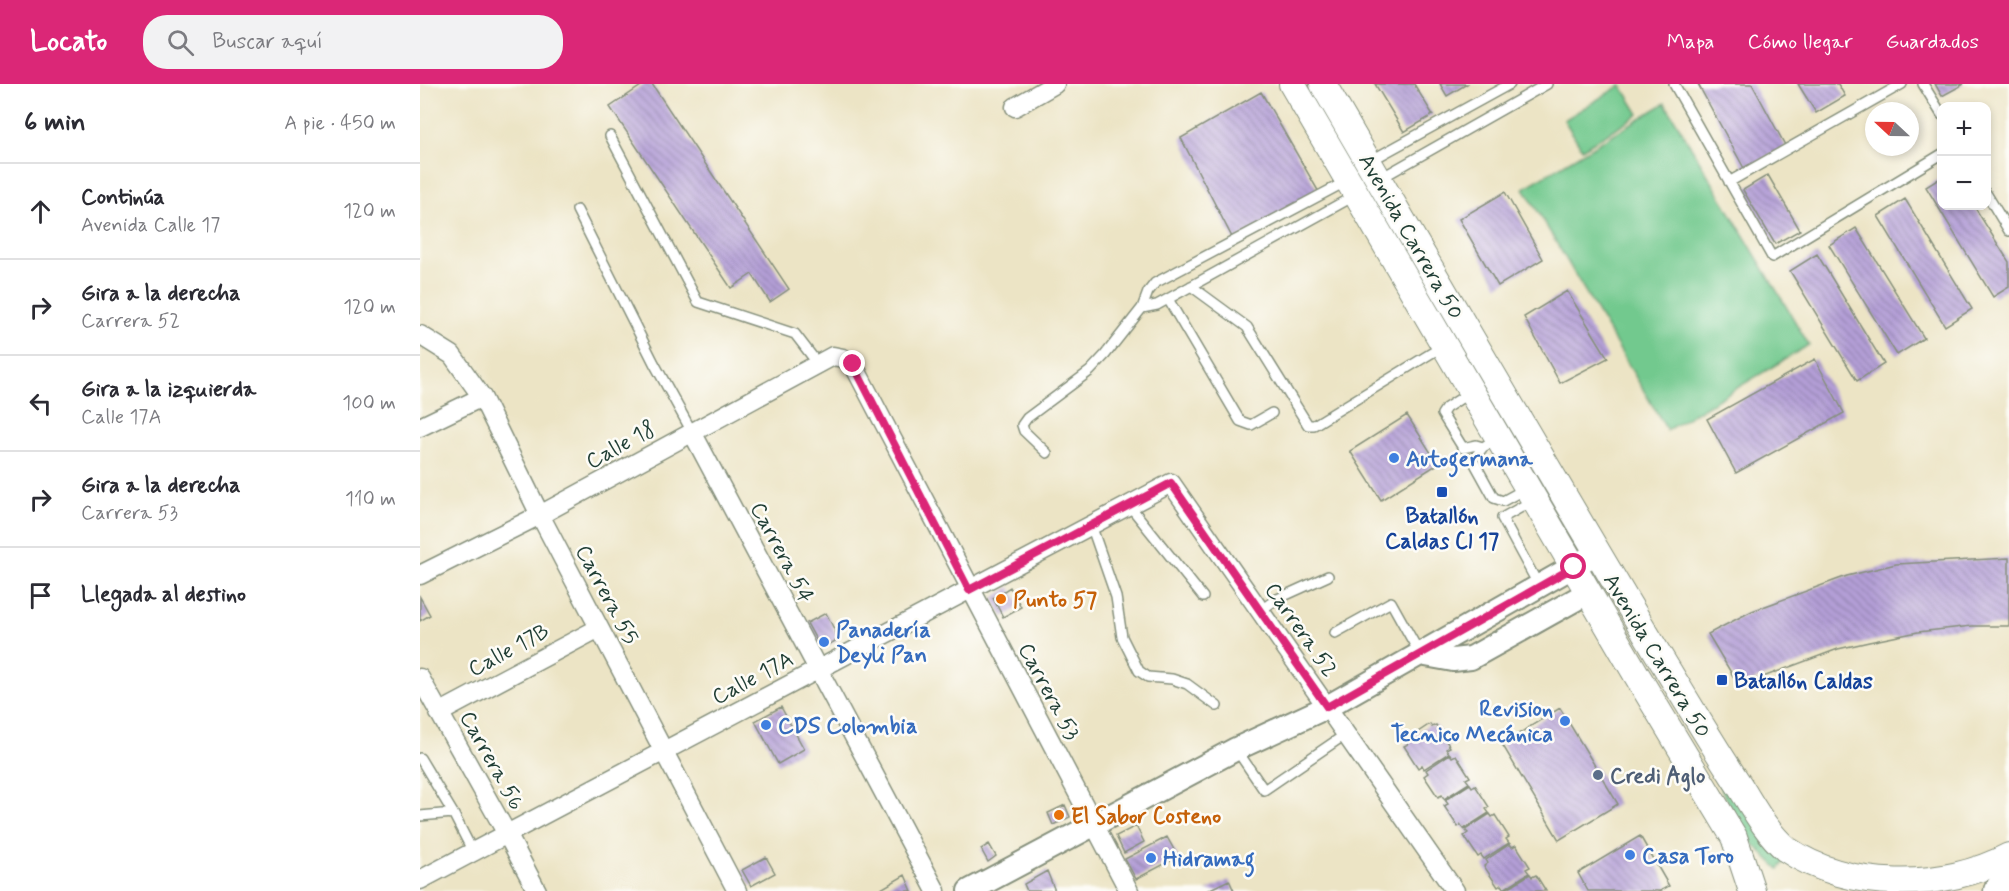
<!DOCTYPE html>
<html lang="es">
<meta charset="utf-8">
<style>
:root{--surface:#fff;--page:#f2f2f3;--text:#2b2b33;--muted:#7c7c81;--line:#e1e1e2;--accent:#db2777}
body{margin:0;font-family:Mynerve,sans-serif;background:var(--page);color:var(--text)}
.controls{position:absolute;right:18px;top:18px;display:grid;overflow:hidden;border-radius:12px;box-shadow:0 3px 9px #0003}
.controls button{width:54px;height:54px;display:grid;place-items:center;padding:0;border:0;border-bottom:2px solid var(--line);background:var(--surface);color:var(--text);font:30px sans-serif}
.compass{position:absolute;left:1445px;top:18px;width:54px;height:54px;border-radius:50%;background:var(--surface);box-shadow:0 3px 9px #0003;rotate:292deg}
.stop{position:absolute;width:18px;height:18px;margin:-14px;border:4px solid #db2777;border-radius:50%;background:#fff}
.stop.end{background:#db2777;border-color:#fff;box-shadow:0 2px 6px #0008}
.list{margin:0;padding:0;list-style:none}
h2{display:flex;justify-content:space-between;align-items:center;height:78px;margin:0;padding:0 24px;font-size:26px}
h2 small{font-size:20px;font-weight:400;color:var(--muted)}
.list li{display:grid;grid-template-columns:39px 1fr auto;gap:18px;align-items:center;box-sizing:border-box;height:96px;padding:0 24px;border-top:2px solid var(--line)}
.list b{display:block;font-size:22px;white-space:nowrap}
.list p{margin:0;font-size:20px;white-space:nowrap;color:var(--muted)}
.list em{font-size:20px;font-style:normal;color:var(--muted)}
.icon{flex:none;width:33px;height:33px;fill:none;stroke:currentColor;stroke-width:2;stroke-linecap:round;stroke-linejoin:round}
.map{position:relative;flex:none;width:1589px;height:807px;overflow:hidden}
header{display:flex;align-items:center;gap:36px;box-sizing:border-box;height:84px;padding:0 30px;background:var(--accent);color:#fff}
header strong{font-size:28px}
nav{display:flex;gap:33px;margin-inline-start:auto;font-size:21px}
.search{width:420px;height:54px;background:var(--page);display:flex;align-items:center;gap:15px;box-sizing:border-box;padding:0 21px;border-radius:24px;color:var(--muted);font-size:22px}
main{display:flex}
aside{flex:1;background:var(--surface)}
.map>svg:first-child{display:block}
.green{fill:#72c98e;stroke:#488361;stroke-width:1.5}
.building{fill:url(#building-back-hatch)}
.lines{fill:none;stroke-linecap:round;stroke-linejoin:round}
.service-casing{stroke:#86907c;stroke-width:12}
.minor-casing{stroke:#86907c;stroke-width:21}
.tertiary-casing{stroke:#86907c;stroke-width:26}
.secondary-casing{stroke:#86907c;stroke-width:28}
.trunk-casing{stroke:#86907c;stroke-width:33}
.service{stroke:#fff;stroke-width:9}
.minor{stroke:#fff;stroke-width:18}
.tertiary{stroke:#fff;stroke-width:22}
.secondary{stroke:#fff;stroke-width:26}
.trunk{stroke:#fff;stroke-width:30}
.route{stroke:#db2777;stroke-width:8}
.shop-dot{fill:#3f7fe0;stroke:#fdfcf7;stroke-width:2}
.transit-dot{fill:#1a4fb4;stroke:#fdfcf7;stroke-width:2}
.food-dot{fill:#e8710a;stroke:#fdfcf7;stroke-width:2}
.service-dot{fill:#5c6f8a;stroke:#fdfcf7;stroke-width:2}
.labels{text-anchor:middle;stroke-width:5;stroke-linejoin:round;paint-order:stroke}
.street-label{font-size:22px;fill:#1f3d34;stroke:#fdfcf7}
.shop-label{font-size:22px;font-weight:bold;fill:#366cbe;stroke:#fdfcf7;text-anchor:start}
.transit-label{font-size:22px;font-weight:bold;fill:#164399;stroke:#fdfcf7}
.food-label{font-size:22px;font-weight:bold;fill:#c56008;stroke:#fdfcf7;text-anchor:start}
.service-label{font-size:22px;font-weight:bold;fill:#4e5e75;stroke:#fdfcf7;text-anchor:start}
</style>
<header>
<strong>Locato</strong>
<div class="search"><svg class="icon" aria-label="search" viewBox="0 0 24 24"><circle cx="10" cy="10" r="6"/><path d="M15 15l6 6"/></svg>Buscar aquí</div>
<nav><a>Mapa</a><a>Cómo llegar</a><a>Guardados</a></nav>
</header>
<main>
<aside>
<h2>6 min<small>A pie · 450 m</small></h2>
<ul class="list">
<li><svg class="icon" aria-label="ahead" viewBox="0 0 24 24"><path d="M12 20V5M6 11l6-6 6 6"/></svg><div><b>Continúa</b><p>Avenida Calle 17</p></div><em>120 m</em></li>
<li><svg class="icon" aria-label="right" viewBox="0 0 24 24"><path d="M7 20v-9h11M14 6l5 5-5 5"/></svg><div><b>Gira a la derecha</b><p>Carrera 52</p></div><em>120 m</em></li>
<li><svg class="icon" aria-label="left" viewBox="0 0 24 24"><path d="M17 20v-9H6M10 6l-5 5 5 5"/></svg><div><b>Gira a la izquierda</b><p>Calle 17A</p></div><em>100 m</em></li>
<li><svg class="icon" aria-label="right" viewBox="0 0 24 24"><path d="M7 20v-9h11M14 6l5 5-5 5"/></svg><div><b>Gira a la derecha</b><p>Carrera 53</p></div><em>110 m</em></li>
<li><svg class="icon" aria-label="arrive" viewBox="0 0 24 24"><path d="M6 21V4h12l-3 4 3 4H6"/></svg><div><b>Llegada al destino</b></div></li>
</ul>
</aside>
<div class="map">
<svg width="1589" height="807" viewBox="0 0 1589 807">
<defs>
<pattern id="building-back-hatch" width="6" height="6" patternUnits="userSpaceOnUse" patternTransform="scale(1.5)"><rect width="6" height="6" fill="#b49fd7"/><path d="M-1 5l2 2M0 0l6 6M5-1l2 2" fill="none" stroke="#9283af"/></pattern>
</defs>
<rect width="100%" height="100%" fill="#fdfcf7"/>
<filter id="ink" filterUnits="userSpaceOnUse"><feTurbulence type="fractalNoise" baseFrequency=".0167" numOctaves="2"/><feDisplacementMap in="SourceGraphic" scale="12" xChannelSelector="R" yChannelSelector="G"/><feConvolveMatrix kernelMatrix="1 2 1 2 8 2 1 2 1" color-interpolation-filters="sRGB"/></filter>
<filter id="wash" filterUnits="userSpaceOnUse"><feTurbulence type="fractalNoise" baseFrequency=".008" numOctaves="4" result="noise"/><feDisplacementMap in="SourceGraphic" scale="24" xChannelSelector="R" yChannelSelector="G"/><feGaussianBlur stdDeviation="1.35" result="paint"/><feColorMatrix in="noise" values="0 0 0 0 0 0 0 0 0 0 0 0 0 0 0 0 0 1.4 0 .05"/><feComposite in="paint" operator="in"/></filter>
<g filter="url(#wash)">
<rect width="100%" height="100%" fill="#ece4c5"/>
<path class="green" d="M1201,1L1219,30L1162,65L1144,36Z
M1245,19L1389,261L1247,346L1104,104Z
M1300,688L1366,776L1359,785L1329,756L1294,692Z"/>
<g id="blocks">
<path class="building" d="M224,0H232L369,205L350,218L332,190L311,204L190,23Z
M955,0H994L1013,31L984,48Z
M1020,0H1047L1027,12Z
M1278,0H1332L1366,63L1325,86Z
M1378,0H1418L1425,12L1396,29Z
M1515,0H1544L1522,12Z
M841,8L900,110L814,157L761,54Z
M1348,91L1380,146L1355,160L1323,106Z
M1522,93V122H1554L1589,178V203L1573,213L1506,103Z
M1085,108L1123,175L1078,202L1039,135Z
M1485,115L1552,225L1525,242L1458,132Z
M1436,144L1504,254L1477,271L1409,161Z
M1397,170L1464,280L1437,297L1370,187Z
M1147,207L1188,274L1140,299L1104,233Z
M1395,275L1424,329L1316,389L1287,335Z
M987,331L1018,380L961,416L930,367Z
M1589,474V542H1552L1498,548L1449,558L1418,565L1319,602L1288,550L1332,527L1427,492L1476,480Z
M590,503L601,523L583,533L573,514Z
M0,513L10,531L0,537Z
M406,529L419,555L408,561L406,559L399,561L387,539Z
M361,623L384,665L358,680L335,637Z
M1140,624L1198,720L1139,756L1082,660Z
M1010,640L1012,643L1016,641L1030,663L1026,665L1029,669L1004,685L1002,681L998,684L984,662L988,660L986,656Z
M1030,670L1032,673L1036,671L1050,693L1046,695L1049,699L1024,715L1022,711L1018,713L1004,692L1008,689L1006,686Z
M1050,700L1052,703L1055,701L1069,723L1066,725L1069,729L1044,745L1041,741L1038,743L1024,722L1028,720L1025,716Z
M645,721L650,733L633,741L628,729Z
M1070,730L1072,733L1075,731L1089,753L1086,755L1089,759L1064,775L1061,771L1058,773L1044,752L1048,749L1045,746Z
M716,742L724,758L704,769L696,752Z
M1220,752L1249,802L1240,807H1168L1158,789Z
M747,753L758,773L716,795L705,775Z
M569,760L576,772L568,778L561,765Z
M1090,760L1092,763L1096,761L1110,783L1106,785L1109,789L1084,805L1081,801L1078,803L1064,782L1068,779L1066,776Z
M346,773L355,789L331,802L322,786Z
M627,787L635,807H607L604,800Z
M1110,790L1112,793L1116,791L1126,807H1083Z
M485,791L492,807H462L461,805Z
M809,796L814,807H786Z"/>
</g>
</g>
<g filter="url(#ink)">
<use href="#blocks" fill-opacity="0" stroke="#86907c" stroke-width="1.5"/>
<g class="lines">
<g class="service-casing">
<path id="service" d="M1254,0L1352,173L1522,70
M1503,0L1522,31
M190,52L278,218L375,250L398,280
M950,77L1090,0
M961,94L1127,0
M1309,98L1482,0
M1566,109L1589,147
M157,126L234,279L272,348
M771,202L827,243L888,341H894L1023,262
M748,215L820,337L831,341L852,329
M722,224L737,221L934,112
M1049,309L1026,324L1022,330L1043,364L1056,361L1063,363
M1077,355L1063,363L1053,376L1074,414L1083,417L1105,405
M627,369L604,347L602,341L607,334L670,287L685,271L722,224L728,208L735,199L927,97
M1114,416L1082,434L1119,502
M709,421L783,513
M671,441L696,513L702,553L719,587L728,593L752,595L767,600L797,622
M840,527L855,516L908,492
M915,549L971,518L1000,570
M816,665L844,706L926,650
M0,674L33,729L53,768
M0,732L33,729"/>
</g>
<g class="minor-casing">
<path id="minor" d="M595,23L635,0
M0,251L32,271L62,313L120,431L317,807
M0,343L62,313
M272,348L516,807
M0,491L120,431L413,272L423,274L433,280L709,807
M0,594L87,750
M19,629L179,544
M87,750L117,807
M0,796L751,399L1035,807"/>
</g>
<g class="tertiary-casing">
<path id="tertiary" d="M1000,570L1033,576L1051,574L1169,508
M549,807L816,665L907,623L1177,469"/>
</g>
<g class="secondary-casing">
<path id="secondary" d="M872,0L1216,590L1314,753L1332,807
M903,0C1013,189 1123,378 1235,565C1263,611 1290,657 1319,701C1333,723 1346,748 1366,765C1428,807 1524,807 1589,772"/>
</g>
<g class="trunk-casing">
<path id="trunk" d="M1579,807L1589,795"/>
</g>
<use href="#service" class="service"/>
<use href="#minor" class="minor"/>
<use href="#tertiary" class="tertiary"/>
<use href="#secondary" class="secondary"/>
<use href="#trunk" class="trunk"/>
</g>
</g>
<g class="lines" filter="url(#ink)">
<path class="route" d="M433,280L549,506L751,399L907,623L1154,483"/>
</g>
<g class="shop-dot">
<circle cx="974" cy="374" r="6"/>
<circle cx="404" cy="558" r="6"/>
<circle cx="1145" cy="637" r="6"/>
<circle cx="346" cy="641" r="6"/>
<circle cx="1210" cy="771" r="6"/>
<circle cx="731" cy="774" r="6"/>
</g>
<g class="transit-dot">
<rect x="1016" y="402" width="12" height="12" rx="3"/>
<rect x="1296" y="590" width="12" height="12" rx="3"/>
</g>
<g class="food-dot">
<circle cx="581" cy="515" r="6"/>
<circle cx="639" cy="731" r="6"/>
</g>
<circle class="service-dot" cx="1178" cy="691" r="6"/>
<g class="labels">
<g class="street-label">
<text transform="translate(992 152) rotate(60)" y="8">Avenida Carrera 50</text>
<text transform="translate(200 360) rotate(-29)" y="8">Calle 18</text>
<text transform="translate(363 468) rotate(62)" y="8">Carrera 54</text>
<text transform="translate(188 510) rotate(62)" y="8">Carrera 55</text>
<text transform="translate(882 545) rotate(55)" y="8">Carrera 52</text>
<text transform="translate(88 565) rotate(-28)" y="8">Calle 17B</text>
<text transform="translate(1238 571) rotate(59)" y="8">Avenida Carrera 50</text>
<text transform="translate(332 593) rotate(-28)" y="8">Calle 17A</text>
<text transform="translate(630 607) rotate(62)" y="8">Carrera 53</text>
<text transform="translate(73 676) rotate(61)" y="8">Carrera 56</text>
</g>
<g class="shop-label">
<text x="986" y="382">Autogermana</text>
<text x="416" y="553">Panadería<tspan x="416" dy="25">Deyli Pan</tspan></text>
<text x="1133" y="632" text-anchor="end">Revision<tspan x="1133" dy="25">Tecnico Mecánica</tspan></text>
<text x="358" y="649">CDS Colombia</text>
<text x="1222" y="779">Casa Toro</text>
<text x="743" y="782">Hidramag</text>
</g>
<g class="transit-label">
<text x="1022" y="439">Batallón<tspan x="1022" dy="25">Caldas Cl 17</tspan></text>
<text x="1314" y="604" text-anchor="start">Batallón Caldas</text>
</g>
<g class="food-label">
<text x="593" y="523">Punto 57</text>
<text x="651" y="739">El Sabor Costeno</text>
</g>
<g class="service-label">
<text x="1190" y="699">Credi Aglo</text>
</g>
</g>
</svg>
<div class="controls">
<button>+</button>
<button>−</button>
</div>
<svg class="compass" viewBox="-18 -18 36 36"><path d="M0-13l5 13h-10z" fill="#e53935"/><path d="M0 13l5-13h-10z" fill="#7c7c81"/></svg>
<div class="stop" style="left:1154px;top:483px"></div>
<div class="stop end" style="left:433px;top:280px"></div>
</div>
</main>
